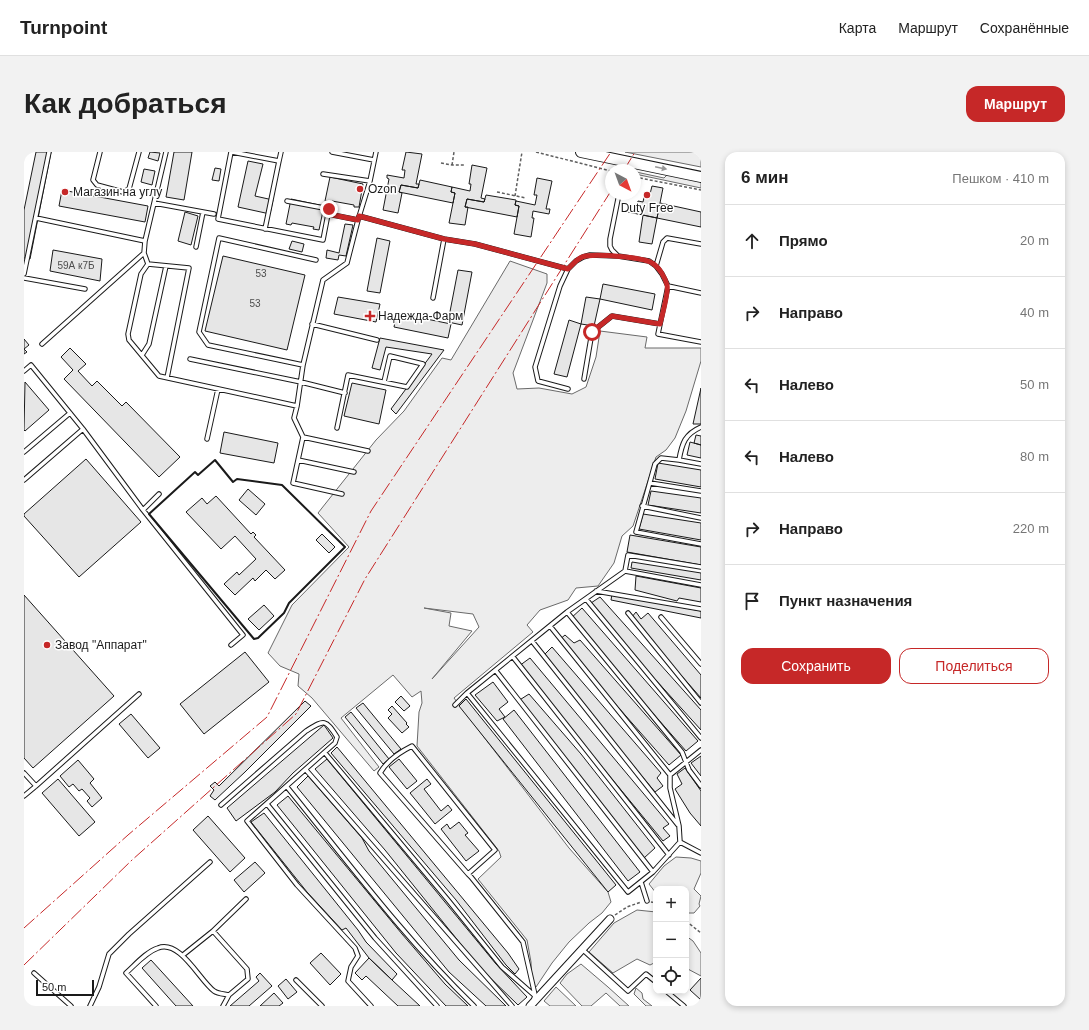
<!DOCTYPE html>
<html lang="ru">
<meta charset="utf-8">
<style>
:root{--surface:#fff;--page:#f2f2f2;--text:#222;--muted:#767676;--line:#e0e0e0;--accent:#c62828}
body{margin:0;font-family:Arial,sans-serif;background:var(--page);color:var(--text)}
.controls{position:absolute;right:12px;bottom:12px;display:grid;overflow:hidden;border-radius:8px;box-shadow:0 2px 6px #0003}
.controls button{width:36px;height:36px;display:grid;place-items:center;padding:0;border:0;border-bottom:1px solid var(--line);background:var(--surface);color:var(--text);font:20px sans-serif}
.compass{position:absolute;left:581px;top:12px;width:36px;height:36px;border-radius:50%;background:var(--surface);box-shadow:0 2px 6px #0003;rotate:139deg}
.scale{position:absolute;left:12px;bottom:10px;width:58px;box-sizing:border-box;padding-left:4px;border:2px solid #1a1a1a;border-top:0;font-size:11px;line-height:14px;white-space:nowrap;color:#1a1a1a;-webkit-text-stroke:3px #fff;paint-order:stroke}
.stop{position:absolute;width:12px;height:12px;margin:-9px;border:3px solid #c62828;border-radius:50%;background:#fff}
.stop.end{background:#c62828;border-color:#fff;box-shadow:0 1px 4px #0008}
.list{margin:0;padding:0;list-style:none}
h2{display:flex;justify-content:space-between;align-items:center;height:52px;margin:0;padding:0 16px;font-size:17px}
h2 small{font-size:13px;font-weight:400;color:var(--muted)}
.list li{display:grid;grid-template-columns:26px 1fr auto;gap:12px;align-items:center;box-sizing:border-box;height:72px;padding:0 16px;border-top:1px solid var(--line)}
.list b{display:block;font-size:15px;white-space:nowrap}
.list em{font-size:13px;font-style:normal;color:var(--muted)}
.actions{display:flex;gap:8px;padding:12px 16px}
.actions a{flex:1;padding:9px 0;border:1px solid var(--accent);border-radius:12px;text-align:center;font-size:14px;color:var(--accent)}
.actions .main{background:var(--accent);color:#fff}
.icon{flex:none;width:22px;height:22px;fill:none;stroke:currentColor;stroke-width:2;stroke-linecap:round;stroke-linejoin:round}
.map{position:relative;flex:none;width:677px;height:854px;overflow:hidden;border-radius:12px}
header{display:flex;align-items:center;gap:24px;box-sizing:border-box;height:56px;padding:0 20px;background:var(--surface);border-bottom:1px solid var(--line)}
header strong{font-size:19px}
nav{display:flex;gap:22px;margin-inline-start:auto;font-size:14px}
.intro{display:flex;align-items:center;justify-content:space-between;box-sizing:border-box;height:96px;padding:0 24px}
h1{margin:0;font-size:28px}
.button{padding:10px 18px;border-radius:12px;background:var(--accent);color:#fff;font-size:14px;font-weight:700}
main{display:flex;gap:24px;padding:0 24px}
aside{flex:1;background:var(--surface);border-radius:12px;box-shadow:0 2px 6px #0003}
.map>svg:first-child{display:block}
.built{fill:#ededed;stroke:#6a6a6a;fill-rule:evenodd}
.building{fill:#e6e6e6;stroke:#1a1a1a}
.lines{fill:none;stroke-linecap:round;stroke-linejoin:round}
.lane-casing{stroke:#1a1a1a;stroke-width:5.5}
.street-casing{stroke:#1a1a1a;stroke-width:9}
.secondary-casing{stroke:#1a1a1a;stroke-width:12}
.path{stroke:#5f5f5f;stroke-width:1.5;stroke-dasharray:3 2;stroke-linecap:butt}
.lane{stroke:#fff;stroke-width:3.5}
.street{stroke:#fff;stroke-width:7}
.secondary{stroke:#fff;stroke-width:10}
.wall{stroke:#1a1a1a;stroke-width:2}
.power{stroke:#c62828;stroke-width:1;stroke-dasharray:14 3 2 3;stroke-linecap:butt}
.oneway{fill:#989898}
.route{stroke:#c62828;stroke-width:5}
.poi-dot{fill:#c62828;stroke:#fff;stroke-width:1.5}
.labels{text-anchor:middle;stroke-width:3;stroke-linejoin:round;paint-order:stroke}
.number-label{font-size:10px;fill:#4d4d4d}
.poi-label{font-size:12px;fill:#1a1a1a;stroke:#fff;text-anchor:start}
</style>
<header>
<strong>Turnpoint</strong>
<nav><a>Карта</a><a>Маршрут</a><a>Сохранённые</a></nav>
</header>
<div class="intro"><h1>Как добраться</h1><a class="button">Маршрут</a></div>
<main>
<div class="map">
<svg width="677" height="854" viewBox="0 0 677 854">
<rect width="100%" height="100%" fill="#fff"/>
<path class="built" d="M601,0H677V15Z
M612,20L640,26L645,21L677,28V36L611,22Z
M486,109L523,122V131L489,221L493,237L515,236L548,242L562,235L572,205L576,179L623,185L621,196H677V209L662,259L651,286L642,298L632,305L609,374L598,384L590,411L574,434L552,436L544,448L516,458L503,473L509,480L430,546L545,696L584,740L587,750L578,761L565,771L545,790L528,811L512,835L508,833L507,810L503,788L454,727L477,705L475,699L393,594L395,560L398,551L397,539L388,545L369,523L317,566L355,615L350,619L288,546L274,534L275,522L256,514L244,501L268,453L325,395L294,361L352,288L380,259L418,206L427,208ZM400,456L449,462L455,475L408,527L448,479L425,474L427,461Z
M652,705L667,706L677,709V721L670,737L677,744L675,752L676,754L670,761H664L662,760V737H632V741L625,732L640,714Z
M613,758L632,760V810L626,813L613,807L589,821L565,800L590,771Z
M662,784L669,789L677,801V824L662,816Z
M557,812L584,835L605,854H596L582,841L567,854H558L536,831L543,822Z
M532,835L552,854H526L520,849Z
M612,836L618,841L619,847L628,854H622L610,842Z"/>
<path class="building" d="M12,0H27L6,107L0,106V58Z
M126,0L136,1L134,9L124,6Z
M150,0H168L160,48L142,45Z
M382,0L398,2L392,32H395L394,36L377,33L375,40L378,41L374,61L359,58L365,27L363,26V23L380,26L381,18H378Z
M224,9L239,12L231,44L249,48L246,62L214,55Z
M448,13L463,16L457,46L461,47L460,50L443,47L441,55H444L441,73L425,71L431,41L427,40L428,35L446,39L447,32H445Z
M191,16L197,17L195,29L188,28Z
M120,17L131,19L128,33L117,30Z
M306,25L339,32L335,55H330V53L308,49L307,50L301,49Z
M513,26L528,29L522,57H526L525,62L509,59L508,66H510L507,85L490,82L495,54L491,53L492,49L511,53L513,43H510Z
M396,28L428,35L427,40L431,41L429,51L375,40L377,33L394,36Z
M628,34L639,36L633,66L604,60L605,53L613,55L614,49L619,50L621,41L626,42Z
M38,38L124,54L121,70L35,54Z
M462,43L492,48L491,53L495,54L493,65L441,55L443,47L460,50Z
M267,47L300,54L295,78L289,77L290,75L268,71L267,73L262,72Z
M636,51L677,60V75L633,66Z
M161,60L174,64L167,93L154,89Z
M619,63L633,66L628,92L615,90Z
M321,72L329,73L322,104L315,103L314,108L302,106L303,98L315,101Z
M353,86L366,89L356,141L343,139Z
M268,89L280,92L278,100L265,97Z
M29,98L78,107L76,129L26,119Z
M199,104L281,123L263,198L181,179Z
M434,118L448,120L438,173L424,170Z
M579,132L631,142L628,158L576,147Z
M314,145L356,152L352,170L310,162Z
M562,145L576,147L570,174L557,172Z
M373,161L427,172L424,186L370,175Z
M545,168L557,172L543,225L530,222Z
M356,186L420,198L372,262L367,257L408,202L362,195L356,218L348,216Z
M0,187L5,193L0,197L3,200L0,202Z
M46,196L62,212L54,219L68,234L73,229L98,254L102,250L156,305L135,325L40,227L49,218L37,205Z
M1,230L25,258L1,279L0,278Z
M328,231L362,238L355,272L320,264Z
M677,236V272H669Z
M200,280L254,291L250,311L196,301Z
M672,283L677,284V293L670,291Z
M666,290L677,293V306L663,303Z
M62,307L117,370L55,425L0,364V362Z
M634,311L677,318V335L631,327Z
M224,337L241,352L232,363L215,348Z
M627,339L677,346V361L624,353Z
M192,344L227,382L229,380L232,383L230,385L261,418L251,427L242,418L231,429L229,426L211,443L200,432L213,420L215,423L232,407L211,384L197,397L162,360L178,346L183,352Z
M619,362L677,371V388L615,377Z
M298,382L311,395L305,401L292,388Z
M606,383L677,395V413L603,400Z
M608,410L677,421V428L607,416Z
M612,424L677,436V450L655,446L653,449L611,438Z
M588,442L677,459V466L587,448Z
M0,443L90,544L9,616L0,606Z
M576,445L677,558V578L564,453Z
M240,453L250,464L235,478L224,467Z
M558,456L674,589L662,599L546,467Z
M612,460L617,467L624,461L677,523V546L607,466Z
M541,483L550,491L556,488L657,603L645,613L535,488Z
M528,495L637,621L633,626L639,634L631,640L519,504Z
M221,500L245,530L180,582L156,552Z
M506,506L645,672L639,676L646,684L639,689L495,514Z
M469,530L484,550L475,557L481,565L473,569L451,543Z
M505,542L557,602L631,696L620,706L494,549Z
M377,544L386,554L380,559L371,550Z
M442,547L592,733L584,740L435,554Z
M281,549L287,554L221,620L191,648L186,644L190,638L186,634L191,630L195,634Z
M339,551L377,597L370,602L332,556Z
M368,554L383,571L382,572L385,575L378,581L364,566L368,562L364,558Z
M490,558L616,720L604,729L479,567Z
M327,560L365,607L359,612L321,565Z
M107,562L136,596L124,606L95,572Z
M300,573L309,586L269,621L251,640L212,669L203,656Z
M313,595L484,801L495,817L491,822L482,813L432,748L307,601Z
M677,604V624L667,611Z
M303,607L472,812L503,845L494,853L456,816L361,698L291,617Z
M375,607L393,629L383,637L365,615Z
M54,608L70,627L66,631L78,646L68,655L63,649L66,646L58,637L55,639L49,632L45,635L36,624Z
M661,616L677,639V674L666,661L651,637L658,632L653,622Z
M284,624L338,686L345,699L435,808L482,854H462L425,820L273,635Z
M34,627L71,670L55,684L18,641Z
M403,627L407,632L400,637L417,659L424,653L428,658L411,672L386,641Z
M264,644L378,782L421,832L444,854H422L372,801L253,653Z
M240,661L334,778L342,790L373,822L368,828L345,806L322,776L318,778L283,740L227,670Z
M184,664L221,706L206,720L169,678Z
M435,670L444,681L441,683L455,699L442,709L417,677L423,672L426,677Z
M231,710L241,721L220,740L210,728Z
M297,801L317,822L306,833L286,811Z
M345,806L368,828L396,854H374L342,824L338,828L331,821Z
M127,808L169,854H152L118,816Z
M236,821L248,834L225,854H206L235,829L232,825Z
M677,826V848L666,838Z
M262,827L273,840L264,847L254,834Z
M250,841L259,851L255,854H236Z"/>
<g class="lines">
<g class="lane-casing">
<path id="lane" d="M76,0L69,28L73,33L99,40L105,37L115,0
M207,0L194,67L299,88L304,62L334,68
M208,0L255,9L241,77
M308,0L350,8
M255,9L257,0
M299,22L346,29
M595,42L586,87V94L588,98L594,104L625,109L632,114L638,122L644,134L634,182L677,190
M263,49L305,57L304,62
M130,51L190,62
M335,64L420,87L451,92L544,117
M12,66L121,89L142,0
M121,89L120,101L124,112L117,122L104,182L105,188L135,224L273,254
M172,95L179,60
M124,112L165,116L143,226
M632,114L639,90L643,86L677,92
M0,122L25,0
M0,126L61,137
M644,134L677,141
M409,146L420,87
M288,172L353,188
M18,192L120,101
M118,203L125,192L142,114
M166,207L277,230L321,241
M279,213L184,193L175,180L195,86L292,108
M0,219L7,213L59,277L119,358L135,342
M560,227L568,180L588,164L636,172
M544,237L514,229L511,215L536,134L544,117L552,109L559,105L566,103L593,104
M677,275C661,282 658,291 655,308L677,312
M313,276L324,223L383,235L399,212L366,204L360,230
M279,285L344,299
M183,287L194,237
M0,300L46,261
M274,308L269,331L318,342
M655,308L637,306L631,312L612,380L677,392
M330,320L274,308L279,285L270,266L273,254L279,213L299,128L323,111L334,68L346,29L352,0
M0,328L59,277
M626,331L677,339
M618,354L677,366
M119,358L219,483L207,493
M601,419L604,403L677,415
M572,439L677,457
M562,447L677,586
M543,460L658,600L665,618L677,634
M604,461L677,551
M637,465L677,512
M526,474L646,623
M508,489L654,673
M489,505L645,703
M472,519L629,720
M443,541L604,740L629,720L656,690L655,674L646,636V623L677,598
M431,553L443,541L543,460L601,419L677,433
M301,601L424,748L478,815L510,843
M282,618L488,854
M0,621L12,634L115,542
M263,635C323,709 381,787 450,854
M0,644L12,634
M243,652L351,786L413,854
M197,653L282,579C300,568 301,566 313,585L311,591L223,669L273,733L331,796L334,804L327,815L324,829L347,854
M656,690L677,701
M444,722L471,698L388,594C376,600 363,609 356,621L444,722L447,725L499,790L511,843L510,847
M617,730L623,749
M189,779L222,747
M558,797L604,839L622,822L632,830
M10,821L47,854
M272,828L298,854
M642,839L660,854
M66,854L75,835L85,802L105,782L186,710
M132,854L102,821C112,812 122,800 134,796C156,787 176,829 190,839C194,842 201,842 205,843L224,827L223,817L189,779L159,803
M199,854L205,843"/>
</g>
<g class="street-casing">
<path id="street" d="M506,854L586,767"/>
</g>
<g class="secondary-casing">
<path id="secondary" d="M557,0L677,25"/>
</g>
<path class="path" d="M512,0L587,19
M417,11L428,13H440
M428,13L430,0
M611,25L677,38
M473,40L502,46
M491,44L498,0
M627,750L632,751
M591,763L603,755L617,750
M662,769L677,781"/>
<use href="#lane" class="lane"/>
<use href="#street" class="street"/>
<use href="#secondary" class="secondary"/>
<path class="wall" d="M191,308L209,330L213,327L258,333L321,395L265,451L260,461L234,486L230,487L125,362L171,320L174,323Z"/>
<path class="power" d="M600,18L611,0
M0,776L104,683L243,565L347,359L587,0
M0,813L108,708L272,562L341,427L587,39
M0,852L4,854"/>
</g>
<defs><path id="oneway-solid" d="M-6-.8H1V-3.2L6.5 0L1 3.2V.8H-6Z"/></defs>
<use class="oneway" href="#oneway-solid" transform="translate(637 16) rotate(12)"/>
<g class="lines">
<path class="route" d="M305,57L304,62L334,68L335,64L420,87L451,92L544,117C548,113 552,108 558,105C568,101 619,105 628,111C635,115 641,125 643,133C645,139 638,164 636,172L588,164L568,180"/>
</g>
<g class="poi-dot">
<circle cx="336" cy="37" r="4"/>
<circle cx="41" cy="40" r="4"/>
<circle cx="623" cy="43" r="4"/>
<path d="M344 158h4v4h4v4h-4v4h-4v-4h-4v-4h4z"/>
<circle cx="23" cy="493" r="4"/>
</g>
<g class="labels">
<g class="number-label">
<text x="52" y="117">59А к7Б</text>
<text x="237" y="125">53</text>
<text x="231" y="155">53</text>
</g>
<g class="poi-label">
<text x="344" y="41">Ozon</text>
<text x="49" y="44">Магазин на углу</text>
<text x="623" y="60" text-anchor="middle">Duty Free</text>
<text x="354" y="168">Надежда-Фарм</text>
<text x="31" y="497">Завод "Аппарат"</text>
</g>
</g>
</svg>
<div class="controls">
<button>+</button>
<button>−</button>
<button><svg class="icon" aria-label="locate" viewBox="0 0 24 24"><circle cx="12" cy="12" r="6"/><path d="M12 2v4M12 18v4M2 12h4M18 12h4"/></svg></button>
</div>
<svg class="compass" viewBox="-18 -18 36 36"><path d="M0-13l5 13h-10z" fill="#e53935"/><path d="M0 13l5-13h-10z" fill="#767676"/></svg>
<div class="scale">50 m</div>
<div class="stop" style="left:568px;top:180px"></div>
<div class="stop end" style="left:305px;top:57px"></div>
</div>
<aside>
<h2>6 мин<small>Пешком · 410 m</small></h2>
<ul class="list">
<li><svg class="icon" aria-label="ahead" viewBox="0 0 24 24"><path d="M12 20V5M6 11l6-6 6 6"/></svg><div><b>Прямо</b></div><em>20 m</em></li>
<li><svg class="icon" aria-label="right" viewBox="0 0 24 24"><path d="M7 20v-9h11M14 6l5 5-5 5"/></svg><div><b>Направо</b></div><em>40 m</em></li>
<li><svg class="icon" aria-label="left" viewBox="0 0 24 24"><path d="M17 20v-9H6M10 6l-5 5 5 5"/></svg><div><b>Налево</b></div><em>50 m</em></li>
<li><svg class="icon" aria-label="left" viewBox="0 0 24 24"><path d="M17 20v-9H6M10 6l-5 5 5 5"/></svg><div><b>Налево</b></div><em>80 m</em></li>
<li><svg class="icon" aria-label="right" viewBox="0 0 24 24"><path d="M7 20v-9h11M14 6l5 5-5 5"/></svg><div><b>Направо</b></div><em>220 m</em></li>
<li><svg class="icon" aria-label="arrive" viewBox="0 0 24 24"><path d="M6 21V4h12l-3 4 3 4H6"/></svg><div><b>Пункт назначения</b></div></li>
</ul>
<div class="actions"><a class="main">Сохранить</a><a>Поделиться</a></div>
</aside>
</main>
